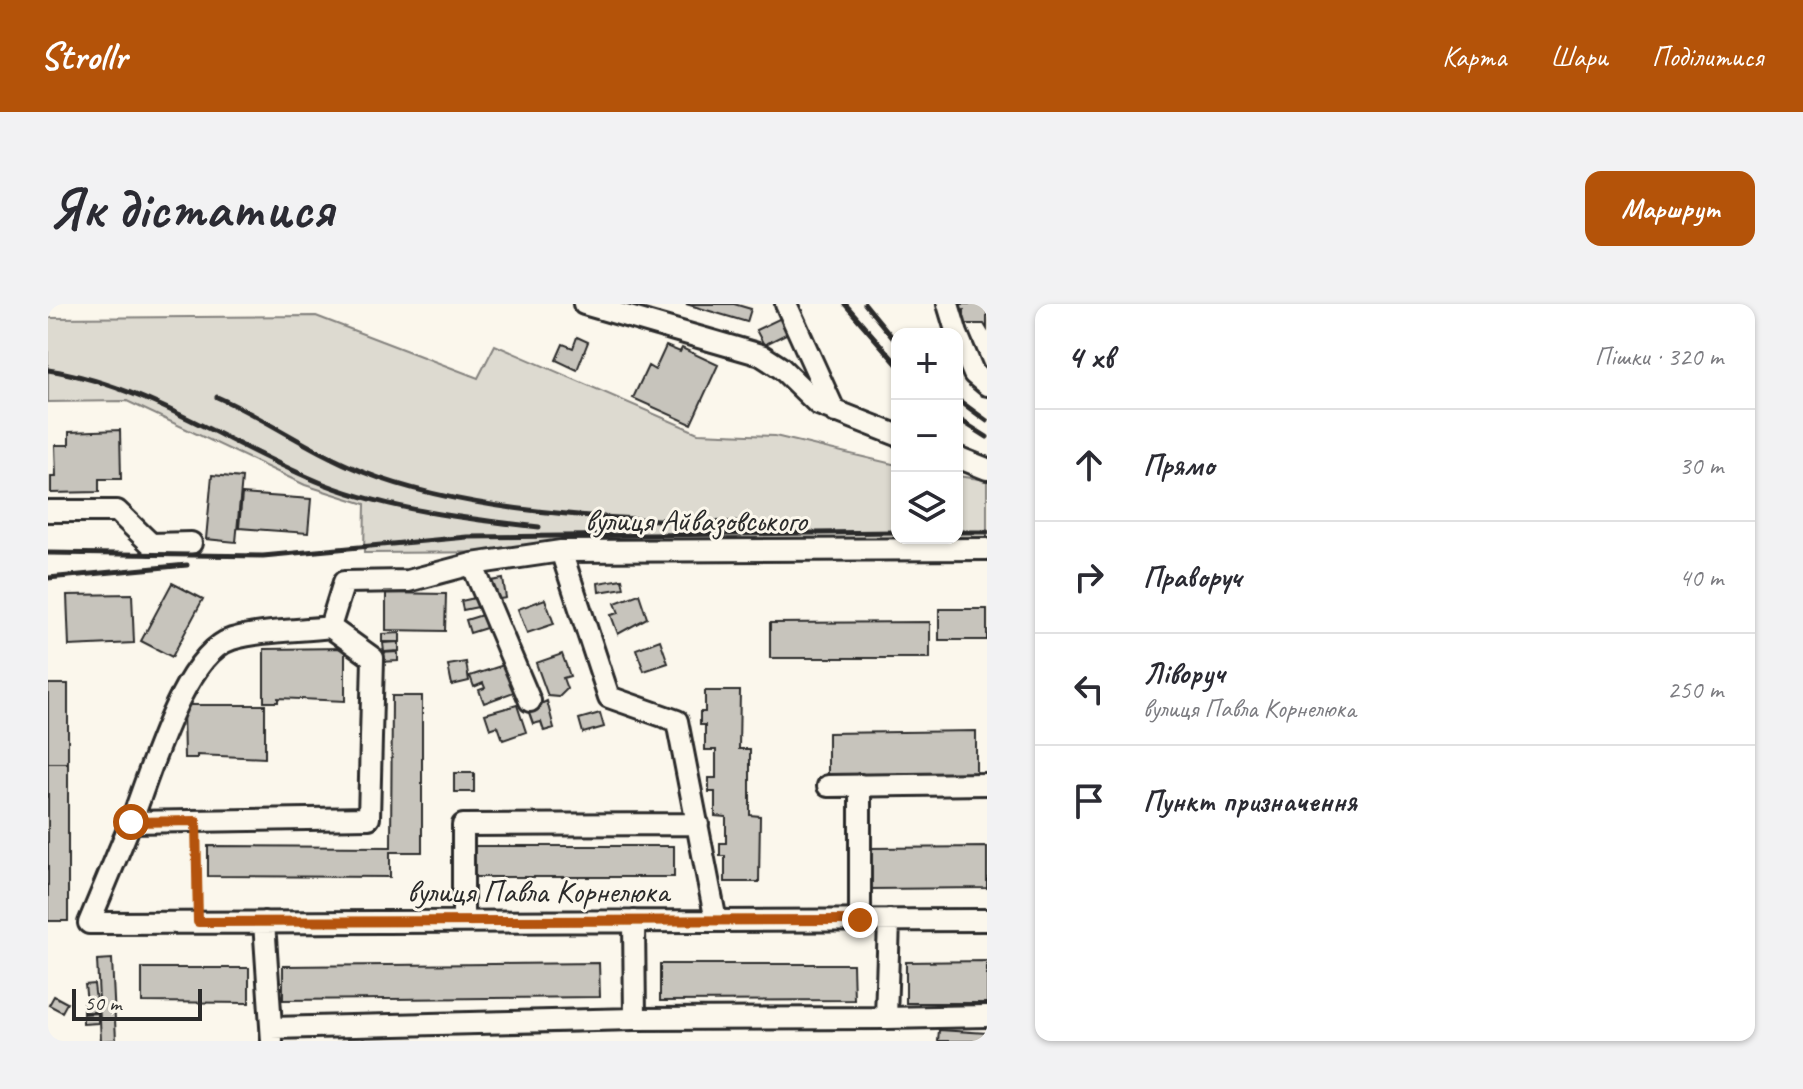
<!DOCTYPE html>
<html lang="uk">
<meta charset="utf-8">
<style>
:root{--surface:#fff;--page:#f2f2f3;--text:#2b2b33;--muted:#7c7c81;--line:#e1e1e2;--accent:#b45309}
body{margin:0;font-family:Caveat,sans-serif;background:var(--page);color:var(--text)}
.controls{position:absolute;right:24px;top:24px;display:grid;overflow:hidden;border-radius:16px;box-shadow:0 2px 6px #0004}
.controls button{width:72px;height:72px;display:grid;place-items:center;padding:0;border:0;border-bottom:2px solid var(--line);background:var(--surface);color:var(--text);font:40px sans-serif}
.scale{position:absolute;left:24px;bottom:20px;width:130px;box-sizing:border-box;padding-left:8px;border:4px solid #2b2b2b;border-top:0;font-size:22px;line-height:28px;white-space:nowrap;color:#2b2b2b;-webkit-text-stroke:6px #fbf7ec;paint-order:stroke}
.stop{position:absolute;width:24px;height:24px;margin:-18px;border:6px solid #b45309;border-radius:50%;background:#fff}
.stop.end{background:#b45309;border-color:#fff;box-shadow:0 2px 8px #0008}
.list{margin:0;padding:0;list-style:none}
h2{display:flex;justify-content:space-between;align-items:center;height:104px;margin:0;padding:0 32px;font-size:34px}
h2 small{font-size:26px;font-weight:400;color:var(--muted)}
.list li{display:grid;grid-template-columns:52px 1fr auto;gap:24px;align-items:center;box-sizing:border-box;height:112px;padding:0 32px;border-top:2px solid var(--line)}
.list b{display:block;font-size:30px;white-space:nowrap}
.list p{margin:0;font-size:26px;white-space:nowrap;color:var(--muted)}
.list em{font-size:26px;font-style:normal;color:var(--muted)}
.icon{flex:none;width:44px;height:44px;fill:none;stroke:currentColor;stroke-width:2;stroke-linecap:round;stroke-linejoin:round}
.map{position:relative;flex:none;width:939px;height:737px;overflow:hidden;border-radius:16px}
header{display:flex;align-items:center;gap:48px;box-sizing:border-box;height:112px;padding:0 40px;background:var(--accent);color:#fff}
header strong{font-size:38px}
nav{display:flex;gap:44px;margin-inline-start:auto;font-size:28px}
.intro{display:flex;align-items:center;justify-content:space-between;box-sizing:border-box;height:192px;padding:0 48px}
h1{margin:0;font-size:56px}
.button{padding:20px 36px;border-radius:16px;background:var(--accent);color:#fff;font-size:28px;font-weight:700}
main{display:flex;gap:48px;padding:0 48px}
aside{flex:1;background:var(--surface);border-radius:16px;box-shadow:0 2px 6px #0004}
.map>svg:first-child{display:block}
.green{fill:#dddad0;stroke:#84827e;stroke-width:2}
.building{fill:#c7c4bc;stroke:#2b2b2b;stroke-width:2}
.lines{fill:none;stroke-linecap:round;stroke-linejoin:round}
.minor-casing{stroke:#2b2b2b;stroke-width:26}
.path{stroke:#2b2b2b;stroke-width:3;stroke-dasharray:8 6;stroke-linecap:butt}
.minor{stroke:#fbf7ec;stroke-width:20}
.rail{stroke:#2b2b2b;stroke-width:5}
.route{stroke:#b45309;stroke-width:10}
.labels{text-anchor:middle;stroke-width:6;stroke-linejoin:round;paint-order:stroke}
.street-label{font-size:32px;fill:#2b2b2b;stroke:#fbf7ec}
</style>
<header>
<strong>Strollr</strong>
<nav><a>Карта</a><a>Шари</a><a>Поділитися</a></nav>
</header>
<div class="intro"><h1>Як дістатися</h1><a class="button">Маршрут</a></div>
<main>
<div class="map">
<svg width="939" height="737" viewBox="0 0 939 737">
<rect width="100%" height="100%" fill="#fbf7ec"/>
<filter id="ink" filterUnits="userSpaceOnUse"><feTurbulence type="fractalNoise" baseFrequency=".0125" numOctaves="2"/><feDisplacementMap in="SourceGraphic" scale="16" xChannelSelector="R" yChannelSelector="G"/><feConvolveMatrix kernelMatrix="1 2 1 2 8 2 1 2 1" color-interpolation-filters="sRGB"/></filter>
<g filter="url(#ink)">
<path class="green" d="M268,12L430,74L447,41L650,129L727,132L849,161V234H909V172L939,176V245L316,249L317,200L257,181L79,97L0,98V14Z"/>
<path class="building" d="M638,0H686L703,5L699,18Z
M906,0H939V25L936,20H916V6L906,7Z
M733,14L740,29L716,41L708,26Z
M529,33L540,38L529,66L508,56L515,40L525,44Z
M618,42L632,48L634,44L670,61L643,120L585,94L600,62L607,66Z
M72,126L73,175H51V188L3,189V173H8L7,141H21V128Z
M164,171L194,174L188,238L158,235Z
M194,190L263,195L260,229L191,224Z
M455,275L458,294L446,296L443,277Z
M574,275L576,284L551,288L550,279Z
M124,279L155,295L124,353L93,337Z
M338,289L398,290L397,327L338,326Z
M84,290L86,339L21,342L19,291Z
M591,290L599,314L570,330L563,311L571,309L567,299Z
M427,294L430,303L415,306L413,297Z
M497,295L506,320L479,329L470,305Z
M891,305H939V336H891Z
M434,311L438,324L422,329L418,316Z
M882,318V354H722V319Z
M352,329V338H334V330Z
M612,336L620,359L596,367L588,345Z
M351,338V347L336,348L335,339Z
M297,344V397L230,394V398H216V345Z
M350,348V357L332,358V349Z
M514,350L522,372L515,374L519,385L511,393L500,392L488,359Z
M418,358L421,377L404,381L400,361Z
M462,359L466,369L460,371L466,388L436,399L431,386L437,384L435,379L426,383L422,372Z
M0,380H20V459H0Z
M657,387H692L691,445H702V511L712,512L711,578H677V552H672V539H678V513L667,512V488H661V474H668V446H657V421H652V408H657Z
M344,392H374V548H342V573L160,572V542L343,543Z
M499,397L506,424L496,427L493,418L485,420L480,406Z
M135,401H217V454L149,451V454H136Z
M469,401L478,428L455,436L450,422L442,425L437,410Z
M552,409L556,423L535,429L531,415Z
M928,427V470L780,472V429Z
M0,459H20V617H0Z
M406,469H426V488H406Z
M427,542H626V573H426Z
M939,543V584L822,585V544Z
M64,655L68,736L53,737L49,656Z
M939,657V699H858V658Z
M551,659L552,693L235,696V662Z
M612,660H805L806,696L612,697Z
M94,664H201V699L94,698Z
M46,680L48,697L39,698L37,681Z
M6,692L19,699L14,708L1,701Z
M49,699L50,708H35V700Z
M50,709V719L35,720V710Z
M891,726L939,729V737H890Z"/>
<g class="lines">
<g class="minor-casing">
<path id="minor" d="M536,0L713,51L733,64L770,100L849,131
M738,0L787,108
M900,0L909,30
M909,30L926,70L939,81
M909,153L939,165
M0,207H69L103,240L143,239
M513,247L561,393L629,417L668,617
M424,260L482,397
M282,323L325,354L321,514L83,518L41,619L939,616
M780,482L939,480
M83,518C101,473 135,350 184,335C214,326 251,327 282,323L296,278L360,277L424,260L513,247L939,245
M812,616V481
M415,617V521L650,520
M586,617L587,715
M216,618L224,737
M838,714L939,712
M224,724L587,715L838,714L841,616"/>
</g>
<path class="path" d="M149,537L150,601"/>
<use href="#minor" class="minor"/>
<path class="rail" d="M797,0L849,60
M817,0L849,39
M0,66C99,81 184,143 276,180C343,206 419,215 491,223
M169,93C219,115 264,148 315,168C424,211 571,215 688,219
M909,95L939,117
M909,114L939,133
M909,228H939
M0,249L215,252L419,233L849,228
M0,274L139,261"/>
</g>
</g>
<g class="lines" filter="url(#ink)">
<path class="route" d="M83,518L148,517L150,618L812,616"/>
</g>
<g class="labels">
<g class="street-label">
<text x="648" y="227">вулиця Айвазовського</text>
<text x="490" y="598">вулиця Павла Корнелюка</text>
</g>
</g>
</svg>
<div class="controls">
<button>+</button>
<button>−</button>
<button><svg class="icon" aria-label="layers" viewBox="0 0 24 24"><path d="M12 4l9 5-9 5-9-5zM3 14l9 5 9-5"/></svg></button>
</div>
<div class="scale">50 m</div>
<div class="stop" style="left:83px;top:518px"></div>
<div class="stop end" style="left:812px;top:616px"></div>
</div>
<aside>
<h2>4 хв<small>Пішки · 320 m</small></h2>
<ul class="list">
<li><svg class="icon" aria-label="ahead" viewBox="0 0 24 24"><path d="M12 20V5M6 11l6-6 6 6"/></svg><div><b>Прямо</b></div><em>30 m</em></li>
<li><svg class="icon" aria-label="right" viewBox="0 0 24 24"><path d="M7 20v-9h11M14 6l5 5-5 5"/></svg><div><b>Праворуч</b></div><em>40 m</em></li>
<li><svg class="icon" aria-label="left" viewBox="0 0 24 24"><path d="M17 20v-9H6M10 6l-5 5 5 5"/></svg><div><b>Ліворуч</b><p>вулиця Павла Корнелюка</p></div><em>250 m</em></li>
<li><svg class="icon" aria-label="arrive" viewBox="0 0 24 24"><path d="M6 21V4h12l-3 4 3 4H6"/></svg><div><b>Пункт призначення</b></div></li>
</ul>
</aside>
</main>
